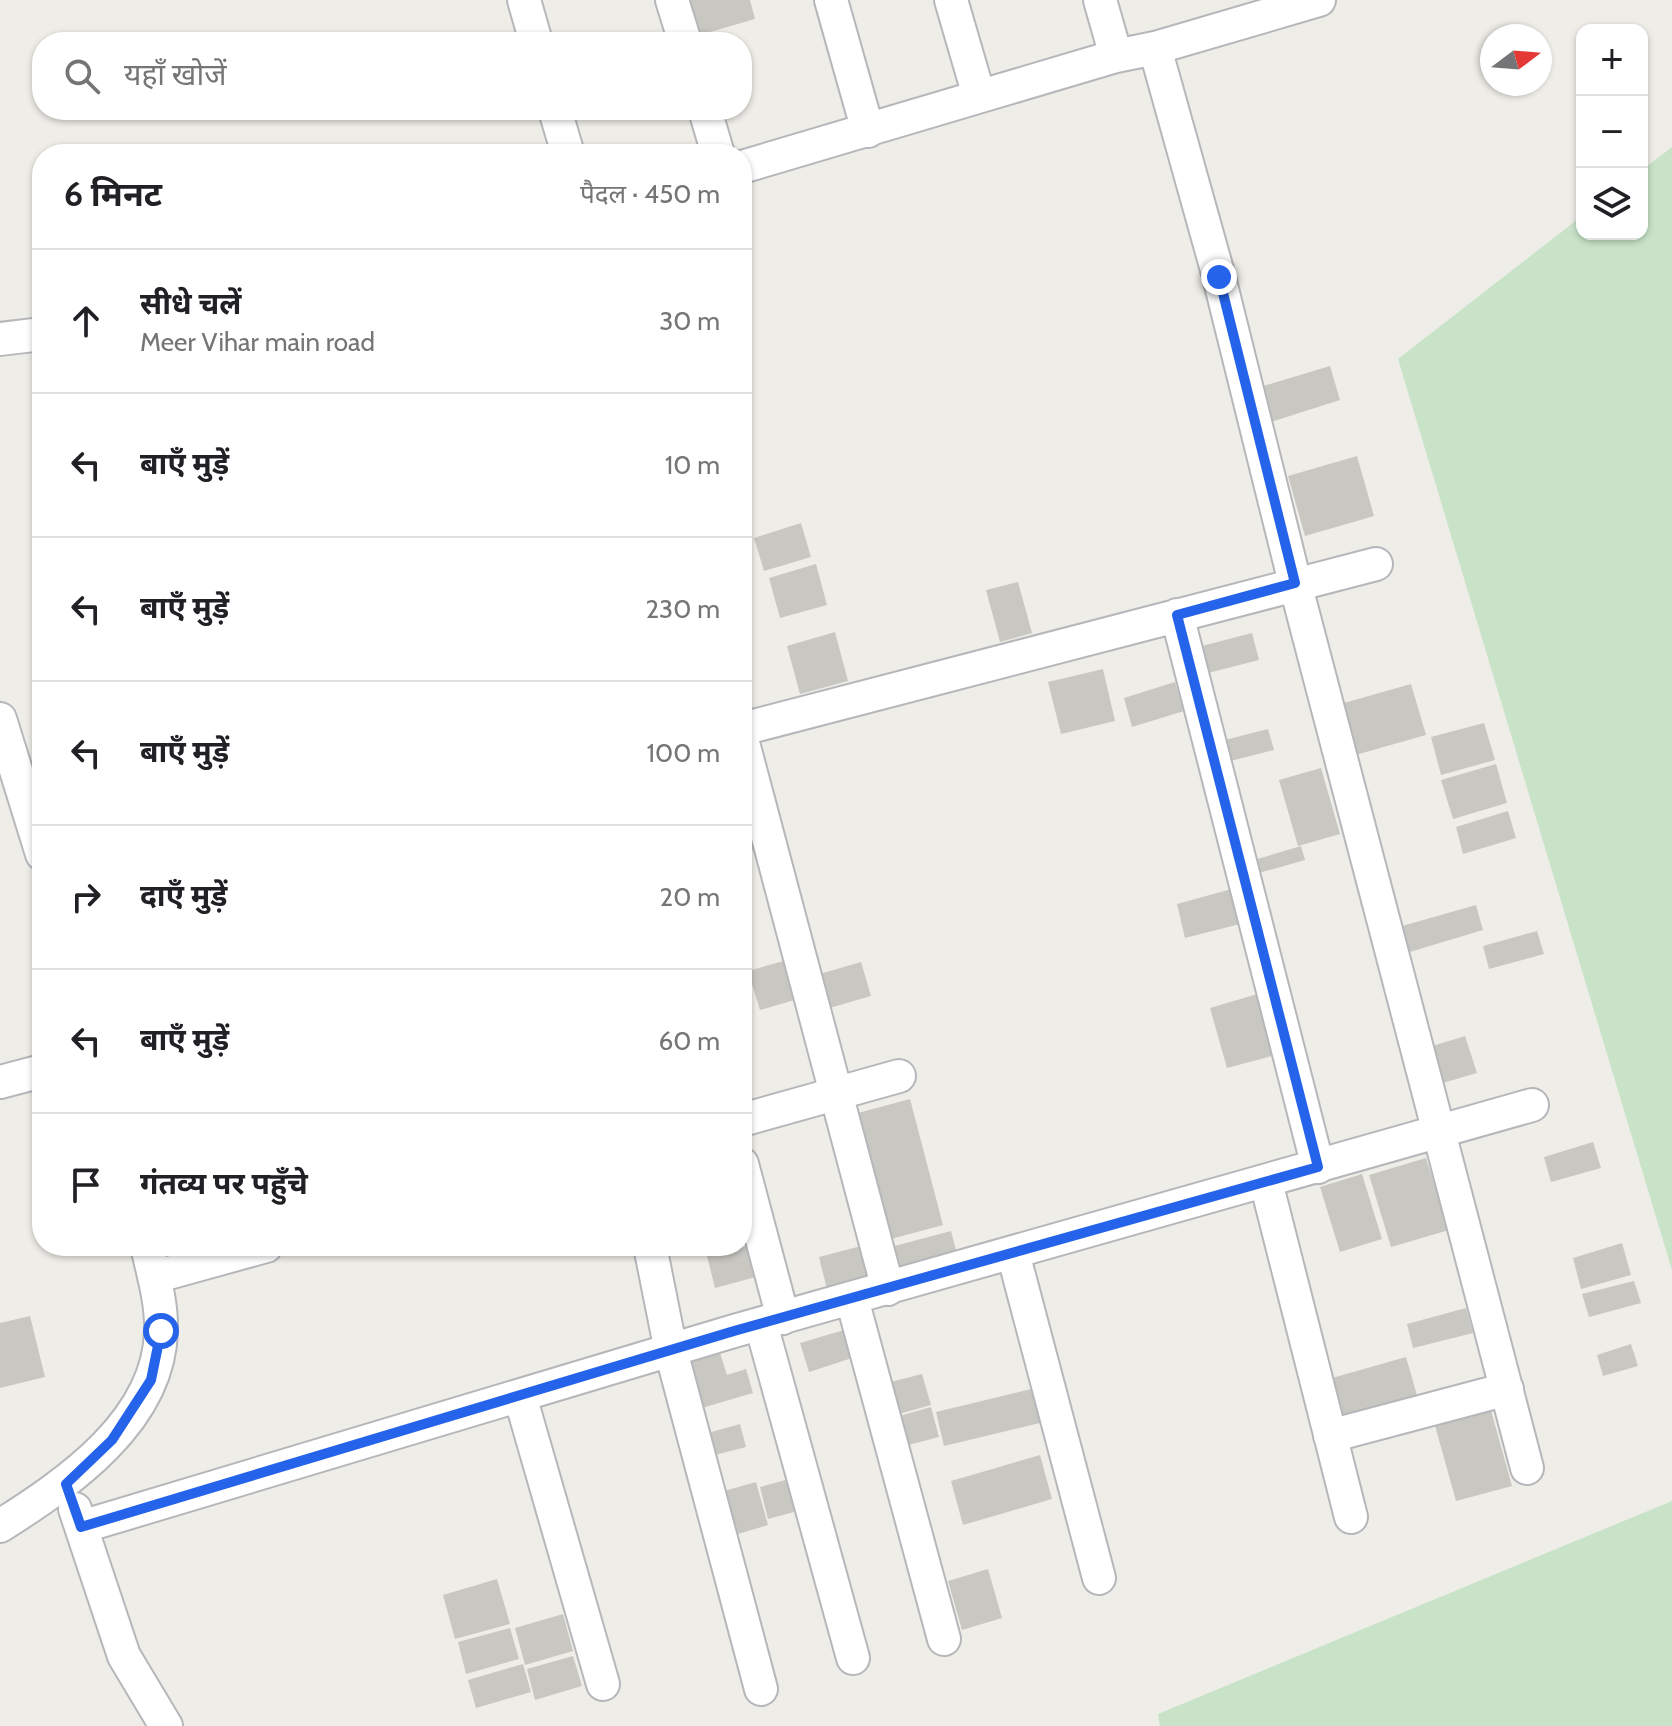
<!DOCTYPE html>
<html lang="hi">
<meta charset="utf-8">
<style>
:root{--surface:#fff;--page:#f2f2f2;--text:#202124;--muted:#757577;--line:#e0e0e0}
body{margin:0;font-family:Cabin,"Noto Sans Devanagari",sans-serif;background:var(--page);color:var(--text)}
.controls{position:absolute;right:24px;top:24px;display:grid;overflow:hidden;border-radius:16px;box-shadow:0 2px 6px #0004}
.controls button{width:72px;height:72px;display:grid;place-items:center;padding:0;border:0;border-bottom:2px solid var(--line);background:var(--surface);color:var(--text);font:40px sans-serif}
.compass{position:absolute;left:1480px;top:24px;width:72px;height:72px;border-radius:50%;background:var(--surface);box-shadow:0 2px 6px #0004;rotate:74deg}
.stop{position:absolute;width:24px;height:24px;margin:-18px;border:6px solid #2563eb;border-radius:50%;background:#fff}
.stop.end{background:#2563eb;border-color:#fff;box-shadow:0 2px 8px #0008}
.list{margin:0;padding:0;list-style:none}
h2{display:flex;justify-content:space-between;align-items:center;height:104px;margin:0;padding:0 32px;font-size:34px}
h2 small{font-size:26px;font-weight:400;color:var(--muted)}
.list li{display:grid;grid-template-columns:52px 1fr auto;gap:24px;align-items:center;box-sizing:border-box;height:144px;padding:0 32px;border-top:2px solid var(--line)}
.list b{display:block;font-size:30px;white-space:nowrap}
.list p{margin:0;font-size:26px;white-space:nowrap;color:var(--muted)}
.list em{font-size:26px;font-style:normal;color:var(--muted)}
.icon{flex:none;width:44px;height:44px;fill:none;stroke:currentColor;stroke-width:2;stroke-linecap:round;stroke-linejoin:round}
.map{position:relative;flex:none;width:1672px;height:1726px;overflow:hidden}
.search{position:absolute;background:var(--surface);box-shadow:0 2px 6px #0004;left:32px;top:32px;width:720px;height:88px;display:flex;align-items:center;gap:20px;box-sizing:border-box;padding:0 28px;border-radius:32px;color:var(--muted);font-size:30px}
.panel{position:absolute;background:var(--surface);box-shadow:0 2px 6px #0004;left:32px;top:144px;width:720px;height:1112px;border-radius:32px}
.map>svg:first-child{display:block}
.green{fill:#c8e3c8}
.building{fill:#c8c7c2}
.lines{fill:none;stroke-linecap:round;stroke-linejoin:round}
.street-casing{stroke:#b5b7ba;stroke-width:36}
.street{stroke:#fff;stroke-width:32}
.route{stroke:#2563eb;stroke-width:10}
</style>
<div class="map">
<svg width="1672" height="1726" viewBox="0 0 1672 1726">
<rect width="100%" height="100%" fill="#efede8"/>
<path class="green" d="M1672,147V1270L1398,359L1582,216V234H1642V170Z
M1672,1501V1726H1160L1158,1714Z"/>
<path class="building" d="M677,0H750L755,19L689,38Z
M1330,366L1340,400L1271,422L1260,387Z
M1357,456L1374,516L1305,536L1288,476Z
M801,523L811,557L764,571L754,538Z
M816,564L827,605L780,618L769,578Z
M1018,582L1032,633L1000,642L986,590Z
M835,632L848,681L800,694L787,646Z
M1252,633L1259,660L1208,673L1202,646Z
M1103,669L1115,721L1061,734L1048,682Z
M1175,682L1184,711L1132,727L1124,698Z
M1411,684L1426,735L1352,756L1337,705Z
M1484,723L1495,760L1441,775L1431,737Z
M1268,729L1274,750L1226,762L1221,741Z
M1496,764L1507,803L1453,819L1441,780Z
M1321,768L1340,834L1298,846L1279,780Z
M1508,811L1516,838L1463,854L1456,827Z
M746,812L755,850L742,853V813Z
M1301,846L1305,860L1245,877L1241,864Z
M1239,887L1248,922L1185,938L1177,904Z
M1476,905L1483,930L1403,954L1395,928Z
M1537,931L1544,954L1489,969L1483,946Z
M787,960L798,999L760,1010L748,971Z
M861,962L871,996L826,1009L816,975Z
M1261,993L1279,1054L1227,1068L1210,1008Z
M1465,1036L1477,1073L1436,1085L1426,1048Z
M910,1099L943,1225L891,1239L858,1113Z
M1593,1142L1601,1168L1551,1182L1544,1157Z
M1426,1158L1449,1230L1391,1247L1369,1175Z
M1362,1174L1382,1239L1340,1252L1320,1187Z
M951,1231L957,1254L897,1270L891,1247Z
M1622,1243L1631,1275L1581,1289L1573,1258Z
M755,1244L763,1275L715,1288L707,1256Z
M865,1245L875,1281L828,1293L819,1257Z
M1634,1281L1641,1303L1589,1317L1582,1294Z
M1466,1308L1473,1333L1413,1348L1407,1324Z
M30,1316L45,1377L0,1388V1323Z
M844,1330L852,1358L809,1372L800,1343Z
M1631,1344L1638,1366L1603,1376L1597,1355Z
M720,1353L727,1375L746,1369L753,1393L695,1410L682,1364Z
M1406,1357L1420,1406L1340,1429L1325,1380Z
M922,1374L931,1405L888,1417L879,1385Z
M1031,1389L1040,1423L944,1446L936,1412Z
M931,1407L939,1437L897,1448L889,1419Z
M1490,1407L1512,1486L1456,1501L1434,1422Z
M740,1424L746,1447L707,1457L701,1435Z
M1040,1455L1052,1499L963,1525L951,1481Z
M796,1477L805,1509L768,1519L760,1487Z
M756,1482L768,1525L728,1537L717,1493Z
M988,1569L1002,1618L962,1630L948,1581Z
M497,1579L510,1624L455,1639L443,1595Z
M563,1614L573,1651L525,1665L515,1628Z
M510,1628L519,1659L466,1674L458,1642Z
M573,1656L582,1686L535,1700L527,1669Z
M523,1664L531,1692L476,1708L468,1680Z"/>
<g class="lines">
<g class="street-casing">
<path id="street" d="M524,0L536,42
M672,0L685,42
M831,0L868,131
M951,0L979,96
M1100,0L1116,56
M1155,48L1219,277L1295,583L1527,1468
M555,110L568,154
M705,110L718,154
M742,167L1116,56L1155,48L1319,0
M0,339L42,334
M1177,615L1318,1167
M0,719L42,854
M742,729L1376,564
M742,739L888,1289
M0,1082L42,1071
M742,1120L899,1076
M742,1164L783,1318
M1266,1182L1351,1517
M650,1246L671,1351L761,1689
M1013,1253L1099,1578
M154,1277L266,1246
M852,1299L944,1639
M761,1324L853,1658
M520,1396L603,1684
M1330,1436L1507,1389
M75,1509L124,1656L166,1726
M0,1526C68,1483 159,1421 161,1331C162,1303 153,1273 147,1246
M81,1527L734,1331L1532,1105"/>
</g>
<use href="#street" class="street"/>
</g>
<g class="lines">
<path class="route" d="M161,1331L151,1380L112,1440L66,1484L81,1527L734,1331L1318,1167L1177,615L1295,583L1219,277"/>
</g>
</svg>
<div class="controls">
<button>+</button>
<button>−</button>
<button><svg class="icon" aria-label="layers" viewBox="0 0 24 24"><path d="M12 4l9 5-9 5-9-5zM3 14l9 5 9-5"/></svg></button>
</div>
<svg class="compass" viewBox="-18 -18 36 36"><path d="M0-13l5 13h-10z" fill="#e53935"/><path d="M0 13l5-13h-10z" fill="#757577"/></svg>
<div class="stop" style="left:161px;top:1331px"></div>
<div class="stop end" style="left:1219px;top:277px"></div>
<div class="search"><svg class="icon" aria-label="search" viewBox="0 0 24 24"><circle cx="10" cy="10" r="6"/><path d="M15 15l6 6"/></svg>यहाँ खोजें</div>
<section class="panel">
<h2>6 मिनट<small>पैदल · 450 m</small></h2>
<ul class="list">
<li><svg class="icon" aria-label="ahead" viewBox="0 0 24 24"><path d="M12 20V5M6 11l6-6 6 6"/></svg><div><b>सीधे चलें</b><p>Meer Vihar main road</p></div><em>30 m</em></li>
<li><svg class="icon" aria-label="left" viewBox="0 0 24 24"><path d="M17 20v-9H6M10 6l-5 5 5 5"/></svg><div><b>बाएँ मुड़ें</b></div><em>10 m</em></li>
<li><svg class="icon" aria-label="left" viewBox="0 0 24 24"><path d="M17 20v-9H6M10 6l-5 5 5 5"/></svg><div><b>बाएँ मुड़ें</b></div><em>230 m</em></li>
<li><svg class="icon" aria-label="left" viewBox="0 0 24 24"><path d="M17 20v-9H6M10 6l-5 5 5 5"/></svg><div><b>बाएँ मुड़ें</b></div><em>100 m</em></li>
<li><svg class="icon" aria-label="right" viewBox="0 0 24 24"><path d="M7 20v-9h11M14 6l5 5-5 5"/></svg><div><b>दाएँ मुड़ें</b></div><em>20 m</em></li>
<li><svg class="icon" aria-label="left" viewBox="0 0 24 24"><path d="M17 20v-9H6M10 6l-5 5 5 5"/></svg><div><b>बाएँ मुड़ें</b></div><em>60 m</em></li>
<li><svg class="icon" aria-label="arrive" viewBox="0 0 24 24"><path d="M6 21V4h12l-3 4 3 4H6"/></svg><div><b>गंतव्य पर पहुँचे</b></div></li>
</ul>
</section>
</div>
